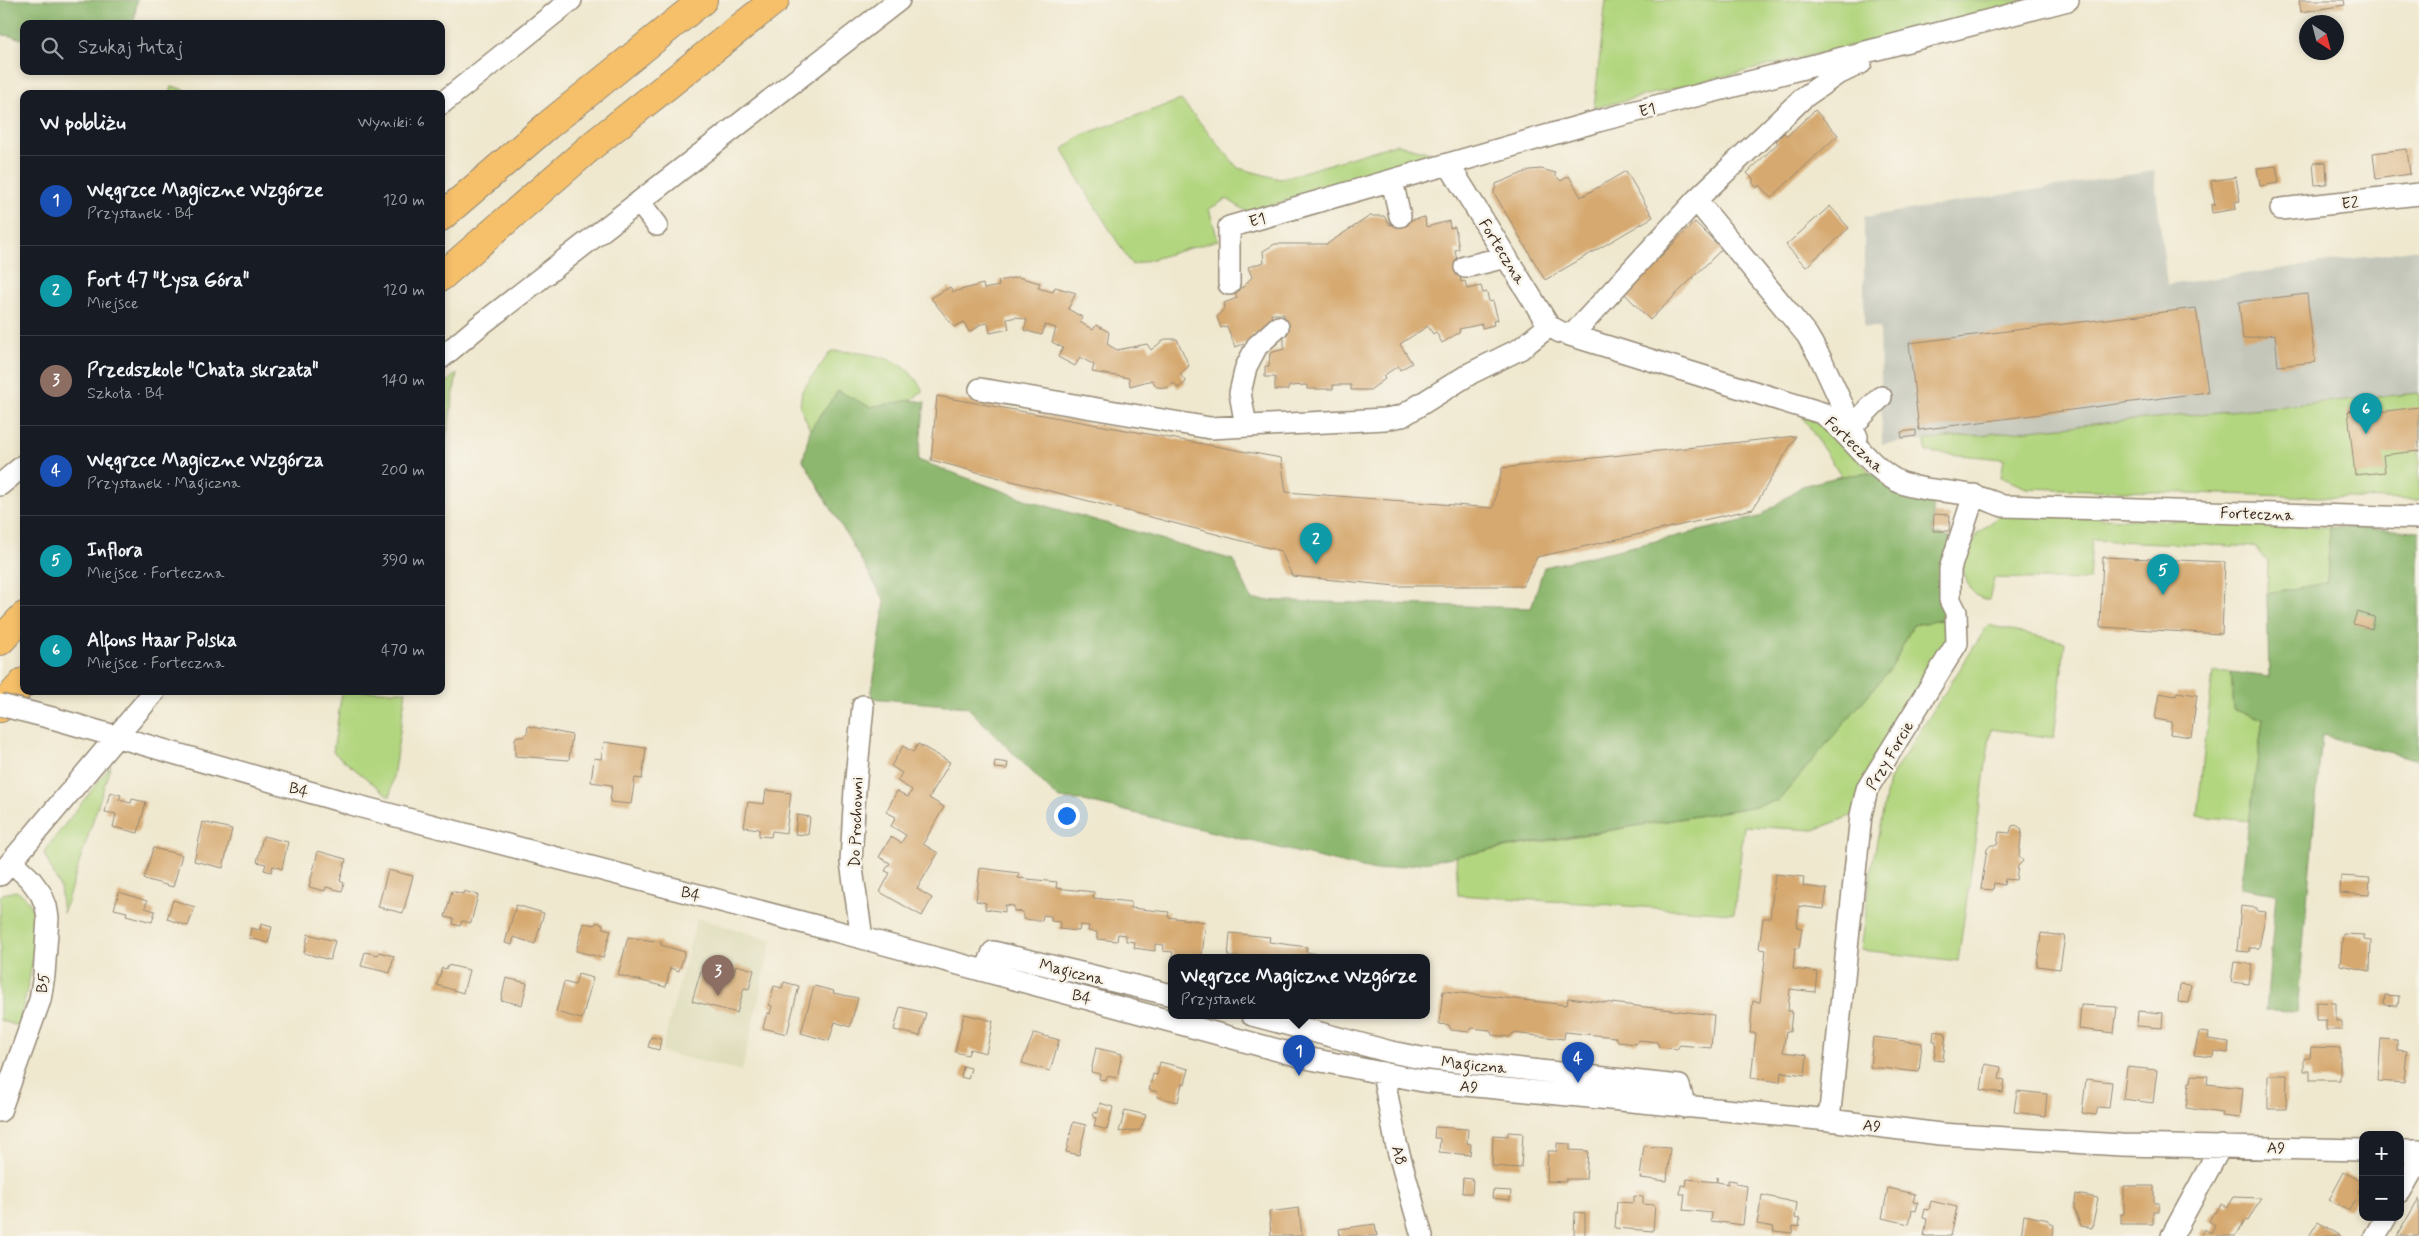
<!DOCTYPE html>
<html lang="pl">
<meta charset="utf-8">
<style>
:root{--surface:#171b24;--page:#242831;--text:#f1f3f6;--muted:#9ea1a6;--line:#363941;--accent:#d1495b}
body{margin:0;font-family:Mynerve,sans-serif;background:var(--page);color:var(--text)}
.controls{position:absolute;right:15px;bottom:15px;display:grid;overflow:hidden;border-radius:10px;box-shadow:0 2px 8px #0003}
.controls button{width:45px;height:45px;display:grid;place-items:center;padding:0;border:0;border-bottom:1px solid var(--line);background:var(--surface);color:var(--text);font:25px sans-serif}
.compass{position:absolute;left:2299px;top:15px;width:45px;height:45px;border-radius:50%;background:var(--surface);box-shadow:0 2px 8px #0003;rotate:144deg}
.you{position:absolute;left:1066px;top:815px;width:18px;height:18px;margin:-12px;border:4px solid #fff;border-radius:50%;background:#1a73e8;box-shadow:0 0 0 8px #1a73e833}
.badge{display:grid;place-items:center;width:32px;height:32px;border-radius:50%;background:var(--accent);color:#fff;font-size:16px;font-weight:700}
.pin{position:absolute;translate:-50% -41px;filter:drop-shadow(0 1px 2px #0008)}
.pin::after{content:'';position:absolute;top:26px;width:18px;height:15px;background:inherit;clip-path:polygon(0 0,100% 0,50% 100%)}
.popup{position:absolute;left:1168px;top:954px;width:262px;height:65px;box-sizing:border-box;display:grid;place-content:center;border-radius:10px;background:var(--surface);filter:drop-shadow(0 1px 4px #0005);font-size:16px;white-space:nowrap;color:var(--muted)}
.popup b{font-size:19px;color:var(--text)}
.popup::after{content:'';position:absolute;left:50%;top:100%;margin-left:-10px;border:10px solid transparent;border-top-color:var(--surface)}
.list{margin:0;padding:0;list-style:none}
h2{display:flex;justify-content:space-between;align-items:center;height:65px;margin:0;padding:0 20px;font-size:21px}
h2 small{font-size:16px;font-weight:400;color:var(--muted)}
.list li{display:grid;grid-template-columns:32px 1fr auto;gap:15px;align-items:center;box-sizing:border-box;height:90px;padding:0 20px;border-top:1px solid var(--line)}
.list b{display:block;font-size:19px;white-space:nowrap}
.list p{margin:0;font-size:16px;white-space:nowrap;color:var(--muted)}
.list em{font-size:16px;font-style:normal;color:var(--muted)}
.icon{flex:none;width:28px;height:28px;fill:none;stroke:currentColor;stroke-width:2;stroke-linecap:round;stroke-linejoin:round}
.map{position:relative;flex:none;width:2419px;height:1236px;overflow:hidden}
.search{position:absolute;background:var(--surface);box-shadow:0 2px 8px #0003;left:20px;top:20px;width:425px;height:55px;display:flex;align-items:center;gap:12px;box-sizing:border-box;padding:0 18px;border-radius:10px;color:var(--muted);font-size:19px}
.panel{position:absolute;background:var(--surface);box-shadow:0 2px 8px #0003;left:20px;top:90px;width:425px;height:605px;border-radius:10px}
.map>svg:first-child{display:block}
.built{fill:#dfddbb}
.industrial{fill:#c3c6b9}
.green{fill:#b2d67f;stroke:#76804e}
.forest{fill:#8db76e;stroke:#647046}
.building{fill:#d6a96f}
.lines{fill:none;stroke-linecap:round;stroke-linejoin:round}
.minor-casing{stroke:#958976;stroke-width:24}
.highway-casing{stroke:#958976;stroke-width:30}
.minor{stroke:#fff;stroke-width:21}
.highway{stroke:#f6c06b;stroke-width:28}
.minor-bridge-casing{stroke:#958976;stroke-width:24;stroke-linecap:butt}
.minor-bridge{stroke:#fff;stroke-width:21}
.labels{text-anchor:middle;stroke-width:5;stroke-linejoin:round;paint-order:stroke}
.street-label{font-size:16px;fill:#3b2a1e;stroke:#f7f3e8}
</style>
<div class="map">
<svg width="2419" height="1236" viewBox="0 0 2419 1236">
<rect width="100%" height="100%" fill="#f7f3e8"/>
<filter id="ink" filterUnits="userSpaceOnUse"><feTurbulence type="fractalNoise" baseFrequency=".02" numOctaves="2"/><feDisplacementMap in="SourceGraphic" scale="10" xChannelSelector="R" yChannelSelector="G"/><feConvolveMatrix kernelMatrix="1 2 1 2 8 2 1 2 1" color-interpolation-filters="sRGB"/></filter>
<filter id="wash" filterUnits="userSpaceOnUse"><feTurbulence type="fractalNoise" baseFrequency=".0096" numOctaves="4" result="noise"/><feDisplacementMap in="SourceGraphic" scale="20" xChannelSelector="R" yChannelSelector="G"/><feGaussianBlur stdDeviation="1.12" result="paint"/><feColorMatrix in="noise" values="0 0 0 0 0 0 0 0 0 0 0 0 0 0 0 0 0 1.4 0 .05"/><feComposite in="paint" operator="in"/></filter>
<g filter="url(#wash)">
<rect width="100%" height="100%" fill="#efe8cf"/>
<path class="built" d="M697,918L772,940L742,1071L661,1052Z"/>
<path class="industrial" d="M2154,171L2167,285L2419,249V393L1882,444L1880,327H1864V217Z"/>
<path class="green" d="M1606,0H2038L1594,108Z
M172,86L198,94H170Z
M1181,100L1238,168L1280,179L1396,144L1431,153L1249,213L1227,199L1209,209L1218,240L1132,265L1081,184L1063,149L1082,135Z
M831,351C851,351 878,354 897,363C909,369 917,380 923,391L911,400L870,407L838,391L810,430L800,406L802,391Z
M457,373L441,471V387Z
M2419,393V500L2026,488L2001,477L2004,459L1926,452L1925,440Z
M1802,416L1821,424L1871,473L1841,476Z
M2002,514L2330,527L2327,583L2267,593L2268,561L2255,547L2092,540L2089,580L1994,578L1989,600C1969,597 1966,581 1962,564L1978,533Z
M1947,619L1952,637L1856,814L1814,830L1744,826L1734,913L1458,895L1456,856L1746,808L1779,800L1891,667L1913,625Z
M1988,625L2065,642L2054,738L1991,729L1958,961L1861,950L1872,866L1889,780Z
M2213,672H2231L2234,710L2263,718L2250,821L2197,816Z
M342,691H406L390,797L333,752Z
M111,765L63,913L60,887L44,854L46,849Z
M16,891C19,893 23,895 25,897C48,920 25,997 18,1026L0,1020V897L3,894Z"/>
<path class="forest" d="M0,0H137L134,24H24V39L0,34Z
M838,391L870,407L911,400L925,402L918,460L1033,502L1233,560L1252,600L1531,608L1544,567L1759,517L1802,486L1841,476L1871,473L1934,495L1932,533L1951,538L1947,619L1913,625L1892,667L1779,800L1746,808L1518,845L1375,871L1080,800L1059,799L967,707L871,698L885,601L803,460L810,430Z
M2330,527L2419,531V760L2322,735L2297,1012L2266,1011L2276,894L2240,888L2263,719L2234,710L2231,672L2269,677L2267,593L2327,583Z"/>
<g id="blocks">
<path class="building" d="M2299,0H2344L2345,5L2301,12Z
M1815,110L1838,135L1771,198L1759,185L1757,188L1752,182L1754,180L1747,173L1778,143L1776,141L1784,133L1787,136Z
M2407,149L2410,174L2376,179L2373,153Z
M2326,162L2327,184L2315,185L2313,163Z
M2276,166L2279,183L2260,186L2257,168Z
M1541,169L1556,173L1555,175L1561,181L1569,176L1581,197L1626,171L1653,217L1545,280L1494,193L1496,184L1530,170Z
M2236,177L2240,201L2235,202L2236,209L2212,213L2211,205H2215L2211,181Z
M1830,206L1849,228L1806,267L1786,245Z
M1370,216H1384L1390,225L1425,217L1426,227L1449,221L1450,228L1455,227L1459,249L1455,250L1461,282L1465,281L1467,289L1481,286L1483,293L1487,292L1489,302L1493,301L1498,320L1493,321L1494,325L1482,328V324L1459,329L1460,332L1442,343L1436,332L1433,334L1428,326L1400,344L1412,363L1400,370L1398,366L1383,376L1385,379L1370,390H1351V385H1333V389H1307V385L1289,386L1288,390H1275V377H1265V366H1269L1270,353L1284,349V314H1271L1273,327L1251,336L1253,341L1235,347L1227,326L1221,328L1217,317L1225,307L1224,303L1237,298L1234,291L1243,287L1252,277L1248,267L1264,262L1263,251L1275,244H1327Z
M1695,222L1722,249L1650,320L1624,293Z
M1018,277L1040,283L1038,288L1053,292L1055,287L1076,293L1068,309L1082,317L1080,322L1093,330L1096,325L1109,332L1107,344L1117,350L1147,344L1151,350L1165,339H1177L1189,366L1180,374L1186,382L1178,388L1174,383L1167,388L1157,387L1152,380L1130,386L1129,378L1092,372L1094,365L1080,357L1075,366L1058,357L1063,348L1052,342L1056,328L1045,325L1042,335L1034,333L1024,330L1027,320L1017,317L1007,319L1009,329L990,333L988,323L978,325V327L969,332L964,322L954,327L931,298L950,287L953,292L983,284L984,289L999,286L998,281Z
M2307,294L2315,362L2278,366L2275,334L2243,339L2239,302Z
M2196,308L2208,392L1919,430L1909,343Z
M937,396L1281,458L1286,492L1493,508L1502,468L1796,436L1753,509L1537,557L1523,586H1396L1292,576L1281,551L931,460Z
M2419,407V451L2383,455L2385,472L2355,475L2348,411L2377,408L2378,412Z
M1916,430V436L1902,438L1901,432Z
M1934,514L1950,515L1949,531H1933Z
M2103,557L2225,562L2222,634L2100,627Z
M2357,612L2375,617L2372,629L2353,624Z
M2177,692L2197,695L2191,737L2170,734L2172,722L2155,719L2159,693L2176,696Z
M528,726L572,735L569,760L515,756V739L517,736L523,737L527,733Z
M604,742L646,748L642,779L635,778L631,804L610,802L612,785L591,782L594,758L601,759Z
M918,744L950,762L929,798L944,807L923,844L938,853L917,889L932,898L922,916L880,892L890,873L885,871L890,863L879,857L891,837L901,843L906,835L891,826L896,817L886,812L897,791L908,797L912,790L897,781L902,773L891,766L903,746L913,752Z
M995,761L1008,763L1007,769L994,768Z
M766,790L791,793L786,833L772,831L771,837L759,836V829L744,827L748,802L764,804Z
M110,792L121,795L119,800L131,803L132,799L146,802L138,833L113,827L116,814L105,812Z
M797,815L810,817L808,835L795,834Z
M203,822L232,829L223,868L194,861Z
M2016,825L2022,829L2019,856L2023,861L2018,866L2016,880L2005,879L2004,885L1994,883L1993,890L1981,889L1987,849L1991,845H1997L1999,832L2010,833L2012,826Z
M263,836L288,842L282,869L273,866L271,872L264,870L266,864L257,862Z
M153,848L182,855L173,887L144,879Z
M318,851L346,859L340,881L344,883L342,891L326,887L325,891L309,887Z
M980,868L1019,873L1018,878L1057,882L1056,888L1094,892L1093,898L1131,902V908L1169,912L1168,917L1206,922L1202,955L1172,957L1173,952L1163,951L1164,945L1155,944V951L1134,948L1135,942L1126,941V935L1118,934L1117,941L1097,939V932L1088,931L1089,926L1080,925L1079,931L1059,929L1060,922L1051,921V916L1043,915L1042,921L1023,919V912L1014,911V906L1005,905V912L985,909L986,903L976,901Z
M388,870L413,876L403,913L378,907Z
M1775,874L1804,877L1803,886L1827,889L1824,909L1799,906L1797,927L1802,928L1799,948H1795L1793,969L1817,972L1815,992L1790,989L1788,1011H1792L1790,1032L1786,1031L1783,1052L1807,1055L1805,1075L1781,1072L1780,1082L1751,1078L1756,1033H1750L1753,1001L1760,1002L1766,950L1759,949L1763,918H1770Z
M2341,876L2370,878L2369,895L2340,893Z
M452,891L463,894L464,891L478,895L471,923L462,921L460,926L453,924L454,919L445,917Z
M119,892L147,901L145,908L155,911L152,922L126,915L127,912L114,909Z
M173,900L195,907L188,926L167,919Z
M516,905L544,913L535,944L514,937L512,945L505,943Z
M2241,906L2257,908V911L2266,912L2259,948H2249V952L2237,951Z
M596,922L603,924V928L611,930L603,958L576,951L584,923L595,925Z
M261,924L272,927L268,943L249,938L251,928L260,930Z
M1230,933L1270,937L1269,942L1307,947L1306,952L1337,957H1228Z
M2041,933L2065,936L2060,969L2037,966Z
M308,934L335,941L330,960L304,953Z
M2343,934L2364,935V939L2371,940L2370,971L2340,965Z
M628,937L661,942V945L685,952L679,971L670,968L666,987L618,975Z
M365,952L378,955L379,952L394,956L390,973L361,966Z
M2234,962L2252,964L2249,984L2231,982Z
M703,964L716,968L715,972L733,976L736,965L754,970L749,989L744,988L737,1013L692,1001Z
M448,965L469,970L463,993L437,985L442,968L446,969Z
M578,974L593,978L582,1019L556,1012L564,982L575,985Z
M506,978L527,983L522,1005L501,1000Z
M784,982L799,986L787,1034L763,1028L767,1013L770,1014L772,1006L769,1005L774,986L782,988Z
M2180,984L2191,985L2189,1003L2178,1002Z
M814,986L834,991L833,993L858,998L850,1027L835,1022L829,1041L801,1033Z
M1443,991L1567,1005L1568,998L1714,1015L1711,1048L1680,1045L1677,1049L1659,1047L1657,1042L1639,1040L1636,1044L1618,1042L1616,1037L1565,1032L1564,1039L1513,1033L1510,1037L1492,1035L1490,1030L1472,1028L1469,1032L1451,1030L1449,1025L1439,1024Z
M2385,995L2399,996L2398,1006L2384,1005Z
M2316,1002L2336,1003V1021H2342V1030H2326V1020H2316Z
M2081,1005L2117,1007L2114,1033L2079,1029Z
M900,1007L926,1013L920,1036L894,1030Z
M2138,1011L2163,1013L2162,1028L2137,1026Z
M964,1014L993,1021L986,1053L970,1049L968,1055L955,1052Z
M1934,1031L1946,1033L1943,1061L1934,1060L1936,1041H1933Z
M2199,1032L2209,1033L2208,1039L2229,1042L2228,1053L2214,1051L2213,1057L2194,1055Z
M1034,1033L1059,1040L1050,1071L1022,1063Z
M651,1037L661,1039L659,1050L648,1047Z
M1873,1037L1922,1043L1919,1072L1870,1067Z
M2381,1039L2397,1040V1050L2407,1051L2404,1083L2378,1081Z
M2311,1047L2340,1048V1080H2310V1071H2304V1058H2310Z
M1096,1048L1122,1054L1117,1078L1107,1076L1106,1080L1099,1079L1100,1074L1091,1072Z
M1160,1062L1189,1069L1185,1084L1182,1083L1178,1102L1157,1097L1158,1092L1149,1090L1153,1074L1157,1075Z
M1985,1064L2001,1067L1999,1079L2005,1080L2003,1093L1981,1090Z
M963,1066L971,1068L968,1079L961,1077Z
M2127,1067L2157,1070L2153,1103L2123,1099Z
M2192,1075L2208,1076L2207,1084L2243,1088L2240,1118L2221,1116L2222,1113L2186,1108L2189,1082H2191Z
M2268,1075H2287L2286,1109H2268Z
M2086,1079L2112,1082L2109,1108L2098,1107L2096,1115L2082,1113Z
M2017,1091L2047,1094L2045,1116L2014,1112Z
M1100,1103L1113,1107L1107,1130L1094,1126L1096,1118L1093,1117L1094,1112L1098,1113Z
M1125,1110L1146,1115L1140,1130L1119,1132Z
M1073,1122L1086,1125L1079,1155L1066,1152Z
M1435,1127L1468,1129L1467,1143L1471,1144L1470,1155L1439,1152L1440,1138H1434Z
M1508,1132L1523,1133L1521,1168L1492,1166L1493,1135L1508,1136Z
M1557,1143L1570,1144V1150L1588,1151L1586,1179H1566V1182L1547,1181L1548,1151H1557Z
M1644,1146L1670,1148L1667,1181L1640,1178Z
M2344,1172L2363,1182L2358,1193L2362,1195L2358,1201L2355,1200L2349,1210L2329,1200Z
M1717,1177V1182L1728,1184V1180L1736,1181V1184L1747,1186L1743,1225L1711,1221L1712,1213L1683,1210L1685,1194H1680L1681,1185L1686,1186L1687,1179L1716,1182Z
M1463,1178L1473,1179L1472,1193H1462Z
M2124,1186H2154V1203H2159V1211H2153V1224H2121V1214H2124Z
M1888,1188L1915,1194L1913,1202L1918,1203L1916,1211L1912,1210L1909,1224L1882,1218Z
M1493,1190L1511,1191L1510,1200L1492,1198Z
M2076,1194L2098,1198L2092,1228L2081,1226L2074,1208Z
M1762,1195L1797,1203L1795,1218L1800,1219L1799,1227L1793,1226L1792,1233L1773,1231L1774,1227L1757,1224Z
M1634,1196L1643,1197V1204L1655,1205L1653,1231L1615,1228L1617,1202L1634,1203Z
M2233,1197L2261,1198L2248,1221L2245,1220L2236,1236H2200L2204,1229L2211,1233L2215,1225L2209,1221L2214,1212L2216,1213L2221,1204L2227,1207Z
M2419,1198V1236H2397Z
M1931,1201L1957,1207L1951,1236H1924L1927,1219L1923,1218L1925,1209L1929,1210Z
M1299,1208L1302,1236H1271L1269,1212Z
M1575,1212L1585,1213V1236H1574Z
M2024,1215L2049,1220V1223L2054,1225L2052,1236H2021Z
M2318,1222L2341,1236H2309Z
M1375,1224L1377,1236H1340L1339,1229Z"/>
</g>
</g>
<g filter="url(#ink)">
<use href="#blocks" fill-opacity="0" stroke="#958976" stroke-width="1"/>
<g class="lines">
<g class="minor-casing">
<path id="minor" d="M441,104L571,0
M1449,165L1549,326L1560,332L1822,413C1848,432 1865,461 1892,478C1912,491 1947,490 1970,495C1982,497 1992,502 2003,506L2419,518
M1392,181L1400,216
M1696,200L1807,335L1822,361L1857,437
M639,202L657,225
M2281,209L2419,194
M1465,267L1506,257
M1229,284V227L1598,121L2068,0
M1572,335L1696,200L1803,98L1836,75L1861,63
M441,358L478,327L899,0
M980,389L1210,428L1385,419L1402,416L1471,373L1520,349L1549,326
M1246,426L1240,393L1246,367L1257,346L1278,327
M1851,427L1881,397
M0,485L24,465
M52,718L358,806L862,938L1311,1059L1423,1081L1829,1120L1940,1134L2121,1145L2363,1150
M0,875L155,691
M862,938L851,862L855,789L863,706
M986,971L993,952L1172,995
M1252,1015L1391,1052L1421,1058L1679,1086L1685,1107
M1383,1073L1396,1143L1422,1236
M0,1111L40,1000L44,975L48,918L46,906L41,894L30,879L12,862
M1829,1120L1861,815L1867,789L1957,643L1956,612L1950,600V569L1974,495
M2400,1151H2419
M2400,1192L2419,1159
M2172,1236L2221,1146
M2375,1236L2386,1217"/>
</g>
<g class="highway-casing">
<path id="highway" d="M441,217L547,126L703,0
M441,277L594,144L775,0
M0,641L24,616
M0,708L24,682"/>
</g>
<use href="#minor" class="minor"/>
<use href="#highway" class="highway"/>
<g class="minor-bridge-casing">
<path id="minor-bridge" d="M0,705L52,718"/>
</g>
<use href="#minor-bridge" class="minor-bridge"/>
</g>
</g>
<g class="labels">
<g class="street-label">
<text transform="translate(1647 109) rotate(-14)" y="6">E1</text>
<text transform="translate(2350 202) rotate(-6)" y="6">E2</text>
<text transform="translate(1257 219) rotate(-16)" y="6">E1</text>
<text transform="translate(1503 251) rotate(58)" y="6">Forteczna</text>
<text transform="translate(1855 444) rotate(43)" y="6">Forteczna</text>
<text transform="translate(2257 513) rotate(2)" y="6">Forteczna</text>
<text transform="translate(1889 755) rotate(-59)" y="6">Przy Forcie</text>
<text transform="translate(299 789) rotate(16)" y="6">B4</text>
<text transform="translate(855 822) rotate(-88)" y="6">Do Prochowni</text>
<text transform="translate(691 893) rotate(15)" y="6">B4</text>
<text transform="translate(1072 971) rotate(14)" y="6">Magiczna</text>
<text transform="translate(42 983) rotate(-81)" y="6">B5</text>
<text transform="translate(1082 996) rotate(15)" y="6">B4</text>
<text transform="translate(1474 1064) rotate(6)" y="6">Magiczna</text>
<text transform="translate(1469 1086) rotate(6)" y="6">A9</text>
<text transform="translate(1872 1125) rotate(7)" y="6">A9</text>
<text transform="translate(2276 1147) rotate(1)" y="6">A9</text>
<text transform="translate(1400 1155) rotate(75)" y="6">A8</text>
</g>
</g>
</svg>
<div class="controls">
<button>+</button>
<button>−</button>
</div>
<svg class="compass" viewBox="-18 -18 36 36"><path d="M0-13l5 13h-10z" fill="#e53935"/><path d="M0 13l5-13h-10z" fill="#9ea1a6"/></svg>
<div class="you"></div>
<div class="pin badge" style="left:1299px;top:1076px;background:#1a4fb4">1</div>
<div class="popup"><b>Węgrzce Magiczne Wzgórze</b>Przystanek</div>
<div class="pin badge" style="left:1316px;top:564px;background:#0f9aa8">2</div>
<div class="pin badge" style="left:718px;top:996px;background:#8d6e63">3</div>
<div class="pin badge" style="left:1578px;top:1083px;background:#1a4fb4">4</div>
<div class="pin badge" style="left:2163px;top:595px;background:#0f9aa8">5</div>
<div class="pin badge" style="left:2366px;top:434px;background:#0f9aa8">6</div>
<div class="search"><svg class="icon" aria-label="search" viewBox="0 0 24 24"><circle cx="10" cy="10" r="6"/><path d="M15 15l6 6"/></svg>Szukaj tutaj</div>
<section class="panel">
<h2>W pobliżu<small>Wyniki: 6</small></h2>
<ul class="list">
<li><span class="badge" style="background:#1a4fb4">1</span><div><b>Węgrzce Magiczne Wzgórze</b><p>Przystanek · B4</p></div><em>120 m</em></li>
<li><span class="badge" style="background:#0f9aa8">2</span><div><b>Fort 47 &quot;Łysa Góra&quot;</b><p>Miejsce</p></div><em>120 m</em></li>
<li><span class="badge" style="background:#8d6e63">3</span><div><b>Przedszkole &quot;Chata skrzata&quot;</b><p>Szkoła · B4</p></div><em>140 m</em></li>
<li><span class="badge" style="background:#1a4fb4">4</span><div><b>Węgrzce Magiczne Wzgórza</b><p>Przystanek · Magiczna</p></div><em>200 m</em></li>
<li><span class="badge" style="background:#0f9aa8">5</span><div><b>Inflora</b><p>Miejsce · Forteczna</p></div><em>390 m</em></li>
<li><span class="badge" style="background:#0f9aa8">6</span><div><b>Alfons Haar Polska</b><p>Miejsce · Forteczna</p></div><em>470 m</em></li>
</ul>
</section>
</div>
